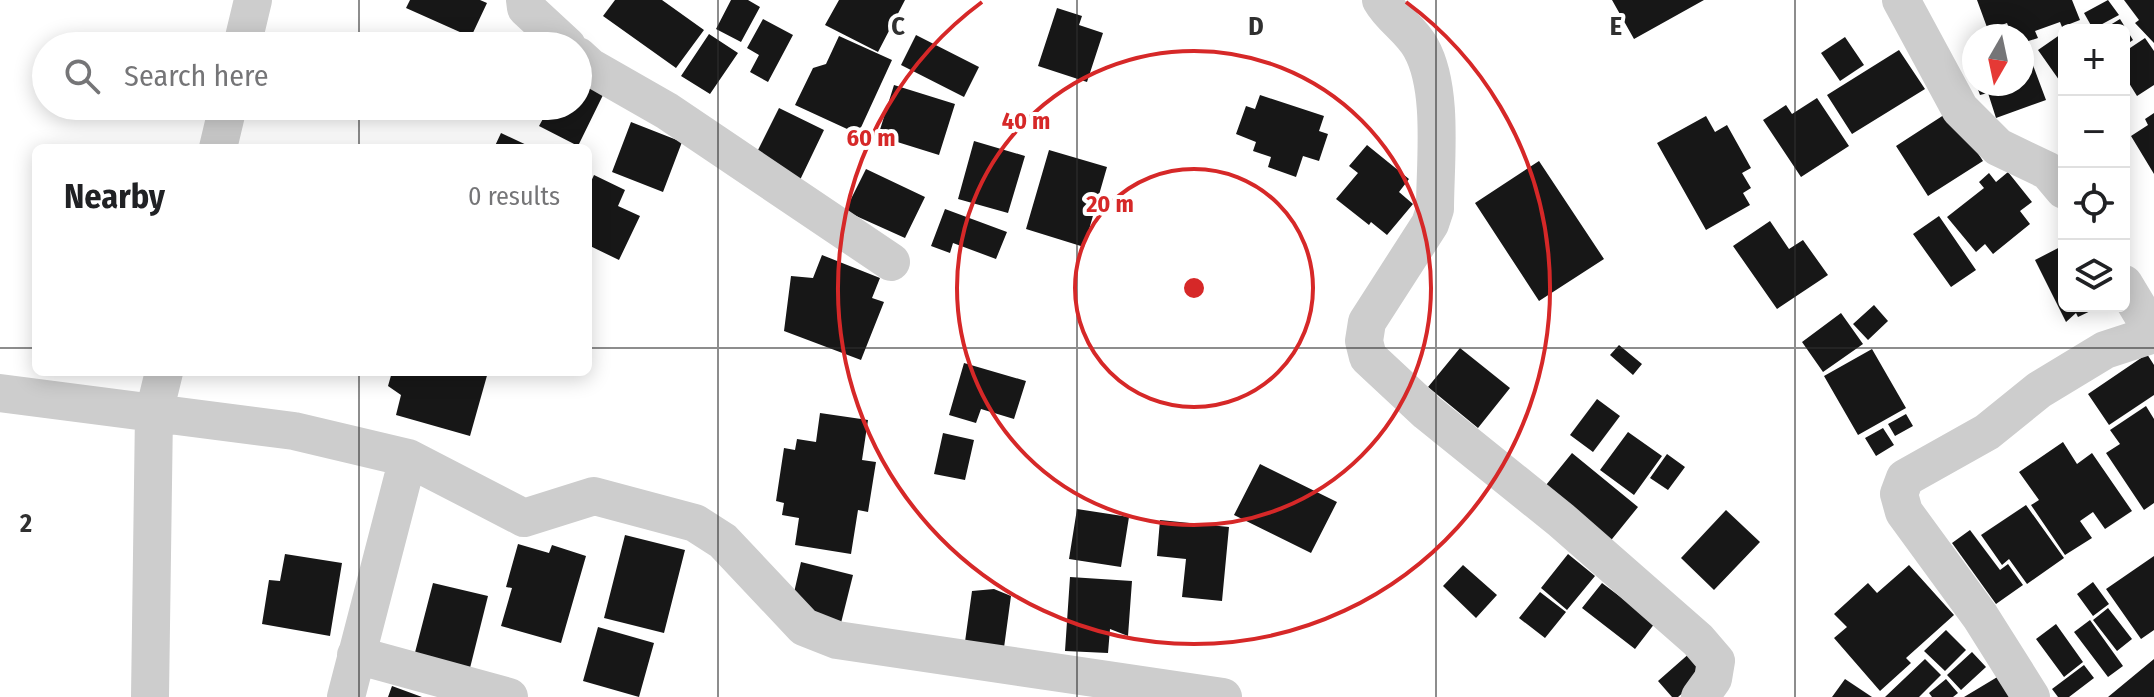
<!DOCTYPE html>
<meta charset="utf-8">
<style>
:root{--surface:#fff;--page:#f2f2f2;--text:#202124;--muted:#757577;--line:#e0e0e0}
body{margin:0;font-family:"Fira Sans Condensed",sans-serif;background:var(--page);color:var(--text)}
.controls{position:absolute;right:24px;top:24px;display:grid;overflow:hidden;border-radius:12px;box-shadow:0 4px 20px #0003}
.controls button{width:72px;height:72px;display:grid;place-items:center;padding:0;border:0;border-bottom:2px solid var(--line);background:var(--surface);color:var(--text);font:40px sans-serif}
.compass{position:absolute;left:1962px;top:24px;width:72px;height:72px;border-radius:50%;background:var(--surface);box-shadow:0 4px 20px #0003;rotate:189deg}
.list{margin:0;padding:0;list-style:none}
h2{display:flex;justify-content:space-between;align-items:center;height:104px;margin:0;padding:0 32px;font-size:34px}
h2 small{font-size:26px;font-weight:400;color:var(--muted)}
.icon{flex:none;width:44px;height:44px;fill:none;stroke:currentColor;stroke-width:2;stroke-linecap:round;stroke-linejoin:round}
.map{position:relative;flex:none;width:2154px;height:697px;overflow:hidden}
.search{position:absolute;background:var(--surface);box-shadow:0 4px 20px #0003;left:32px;top:32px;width:560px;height:88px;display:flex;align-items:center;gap:20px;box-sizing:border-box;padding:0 28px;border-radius:44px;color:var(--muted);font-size:30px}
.panel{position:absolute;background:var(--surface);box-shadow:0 4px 20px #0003;left:32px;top:144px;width:560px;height:232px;border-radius:12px}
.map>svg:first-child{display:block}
.building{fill:#171717}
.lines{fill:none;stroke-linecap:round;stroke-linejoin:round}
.minor{stroke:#cdcdcd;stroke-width:38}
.grid{fill:none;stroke:#303030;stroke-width:2;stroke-opacity:0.55}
.ring{fill:none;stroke:#d62828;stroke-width:4}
.grid-label{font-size:26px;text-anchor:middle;font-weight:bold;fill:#303030;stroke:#fff;stroke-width:8;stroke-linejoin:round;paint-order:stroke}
.centre{fill:#d62828;stroke:#fff;stroke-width:4}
.ring-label{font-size:24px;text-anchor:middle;font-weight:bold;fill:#d62828;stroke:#fff;stroke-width:8;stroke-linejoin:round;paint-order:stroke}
</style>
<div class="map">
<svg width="2154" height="697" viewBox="0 0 2154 697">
<rect width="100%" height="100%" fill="#fff"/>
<path class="building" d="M410,0H480L487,3L471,37L406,8Z
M615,0H662L704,30L676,68L603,16Z
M731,0H748L760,7L741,42L716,29Z
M839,0H905L878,52L825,25Z
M1612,0H1704L1634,39Z
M1977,0H2072L2080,20L2062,27L2060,22L2035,31L2038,38L2022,43V36H2012L2007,23L1988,30Z
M2108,0L2119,15L2093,29L2084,13Z
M2124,0H2154V43L2135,23L2139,20Z
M1057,8L1082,16L1079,25L1103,33L1087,82L1038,66Z
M763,19L793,35L768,82L750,72L759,55L747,48Z
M2120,19L2133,40L2124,46V30H2102Z
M2064,32V87L2038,50Z
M709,34L738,53L710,94L681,76Z
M916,35L979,67L964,97L901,65Z
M839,36L892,60L858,134L795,105L813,68L826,64Z
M1845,37L1864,65L1840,81L1821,53Z
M2145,38L2154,51V85L2137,96L2124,75V52Z
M2027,49L2046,100L1996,118L1988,93L1980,95L1976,84H2022V50Z
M1899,50L1925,89L1852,134L1827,95Z
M578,80L604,93L578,146L539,126L550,106H578Z
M894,85L955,104L939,155L878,136Z
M1260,95L1324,116L1319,131L1328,134L1319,161L1303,156L1296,177L1268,167L1271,157L1253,151L1256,142L1236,134L1246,106L1255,109Z
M1817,98L1849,146L1801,177L1763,120L1786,105L1792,114Z
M779,108L824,130L800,180L754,158Z
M1950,111L1983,161L1928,196L1896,146Z
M2154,113V174L2131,136L2148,125L2145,119Z
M1706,116L1715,132L1727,125L1751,168L1742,173L1751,188L1743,193L1750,205L1706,230L1657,143Z
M631,122L682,142L663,192L612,172Z
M501,133L533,148H494Z
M974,141L1025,156L1008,213L958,199Z
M1367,145L1409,179L1399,192L1413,204L1387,235L1371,222L1369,225L1336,199L1358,173L1349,166Z
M1049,150L1107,167L1084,247L1026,229Z
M1539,161L1604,259L1539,301L1475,203Z
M866,169L925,197L905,238L845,211Z
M2008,172L2032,202L2020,211L2030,224L1993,254L1985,244L1976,252L1947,217L1984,188L1979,182L1989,173L1996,182Z
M594,175L625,190L618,206L640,216L619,260L588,245V188Z
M945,209L1007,232L996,259L953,243L950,253L931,246Z
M1939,216L1976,270L1951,287L1913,234Z
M1770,221L1789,249L1803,240L1828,275L1777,309L1733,246Z
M2064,245V306H2101L2078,317L2076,313L2066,322L2035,260Z
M822,255L880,278L872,298L884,302L861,360L784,331L791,276L813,278Z
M1874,305L1888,321L1868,340L1853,324Z
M1841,313L1863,344L1823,372L1802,342Z
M1619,345L1642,364L1633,375L1610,355Z
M1460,348L1510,388L1478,428L1428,387Z
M1872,349L1906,408L1858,435L1824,376Z
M2147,354L2154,365V395L2109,425L2088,394Z
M964,363L1026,381L1014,419L981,409L976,423L949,415Z
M392,372H488L470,436L396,415L401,395L388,386Z
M1597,399L1620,416L1593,452L1570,435Z
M2146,406L2154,419V503L2144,510L2106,453L2120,444L2110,430Z
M820,413L868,420L862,460L876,462L868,512L858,510L851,554L795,545L799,518L782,515L784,503L776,501L784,448L795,450L797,439L816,442Z
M1906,414L1913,426L1895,436L1888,424Z
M1883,428L1894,445L1876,456L1865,438Z
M1628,432L1662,456L1634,495L1600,470Z
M943,433L974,440L965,480L934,474Z
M2063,442L2077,464L2092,453L2132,511L2105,529L2093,512L2080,521L2092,538L2065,555L2031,505L2039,500L2019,472Z
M1572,453L1638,507L1608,544L1542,490Z
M1667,454L1685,467L1668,490L1650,478Z
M1260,464L1337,502L1311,553L1234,515Z
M2026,505L2064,558L2027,584L2009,559L2002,565L1981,535Z
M1077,509L1129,517L1121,567L1069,559Z
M1726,510L1760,542L1714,590L1681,558Z
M1160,520L1229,527L1222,601L1182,597L1186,559L1157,556Z
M1970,530L2000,570L2008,564L2023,585L1996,604L1952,543Z
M625,535L685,550L664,633L604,618Z
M518,544L549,553L552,545L586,556L561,643L501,626L512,588L506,587Z
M285,554L342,563L330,636L262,624L269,580L280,581Z
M1568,554L1595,576L1567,610L1541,588Z
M2154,556V630L2141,639L2106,589Z
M801,562L853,575L841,623L790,610Z
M1463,565L1497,595L1476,618L1443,586Z
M1909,565L1954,615L1906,658L1911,663L1880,691L1834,638L1847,627L1834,614L1868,583L1877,593Z
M1070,577L1132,581L1128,636L1110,629L1108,653L1065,651Z
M2093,582L2109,604L2093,616L2077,594Z
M433,583L488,596L467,680L411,668Z
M1602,583L1655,623L1635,649L1582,608Z
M994,589L1011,596L1003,655L964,649L972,591Z
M1540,592L1566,612L1545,638L1519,618Z
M2108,608L2132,639L2117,651L2093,620Z
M2090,620L2123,666L2108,677L2074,632Z
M2056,624L2083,662L2064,677L2036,639Z
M598,627L654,643L639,697L583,681Z
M1946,630L1966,650L1945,671L1924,651Z
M1691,652L1708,671L1678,697H1672L1658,681Z
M1972,652L1986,667L1961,690L1947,675Z
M1925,659L1941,675L1919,697H1885Z
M2154,659V697H2108Z
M2084,665L2094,678L2069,697H2058L2052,689Z
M2004,673L2018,697H1964Z
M1845,679L1872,697H1832Z
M1946,679L1958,693L1953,697H1932L1929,693Z
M392,686L422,697H388Z"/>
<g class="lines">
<path class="minor" d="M525,0L526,8L567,46
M1381,0C1391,18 1411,29 1421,48C1444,89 1435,163 1435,209L1430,224L1367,322L1364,341L1368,357L1427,412L1561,520L1698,640L1716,661L1713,679L1700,697
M1901,0L1960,109L1998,147L2048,171L2064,190
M242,46L253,0
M578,56L590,67L667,111L891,262
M218,148L228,106
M0,393L294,431L408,458L524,518L594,496L695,523L723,541L804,627L837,640L1223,697
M356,655L509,697
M150,697L154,413L164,372
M346,697L408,458
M2031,697L1980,616L1904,512L1899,494L1905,478L1987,432L2039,390L2105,350L2154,334L2124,284"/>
</g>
<path class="grid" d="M359,0V46M718,0V697M1077,0V697M1436,0V697M1795,0V697M359,106V148M0,348H36M588,348H2154M359,372V697"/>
<g class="ring">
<circle cx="1194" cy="288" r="119"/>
<circle cx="1194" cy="288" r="237"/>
<path d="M1406 2A356 356 0 1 1 982 2"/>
</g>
<g class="grid-label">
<text x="898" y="35">C</text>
<text x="1256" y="35">D</text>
<text x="1616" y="35">E</text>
<text x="26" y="532">2</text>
</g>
<circle cx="1194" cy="288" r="12" class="centre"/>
<g class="ring-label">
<text x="1026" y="129">40 m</text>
<text x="871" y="146">60 m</text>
<text x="1110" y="212">20 m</text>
</g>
</svg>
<div class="controls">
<button>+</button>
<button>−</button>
<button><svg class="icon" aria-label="locate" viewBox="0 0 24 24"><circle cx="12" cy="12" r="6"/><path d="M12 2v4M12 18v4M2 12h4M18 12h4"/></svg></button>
<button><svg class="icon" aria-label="layers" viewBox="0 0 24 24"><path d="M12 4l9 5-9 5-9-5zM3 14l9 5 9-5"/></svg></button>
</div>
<svg class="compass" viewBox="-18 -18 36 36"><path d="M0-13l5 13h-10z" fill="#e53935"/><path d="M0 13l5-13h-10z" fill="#757577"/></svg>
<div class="search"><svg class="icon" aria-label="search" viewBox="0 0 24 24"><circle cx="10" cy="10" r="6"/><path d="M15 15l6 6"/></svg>Search here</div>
<section class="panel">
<h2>Nearby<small>0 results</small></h2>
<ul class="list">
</ul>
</section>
</div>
